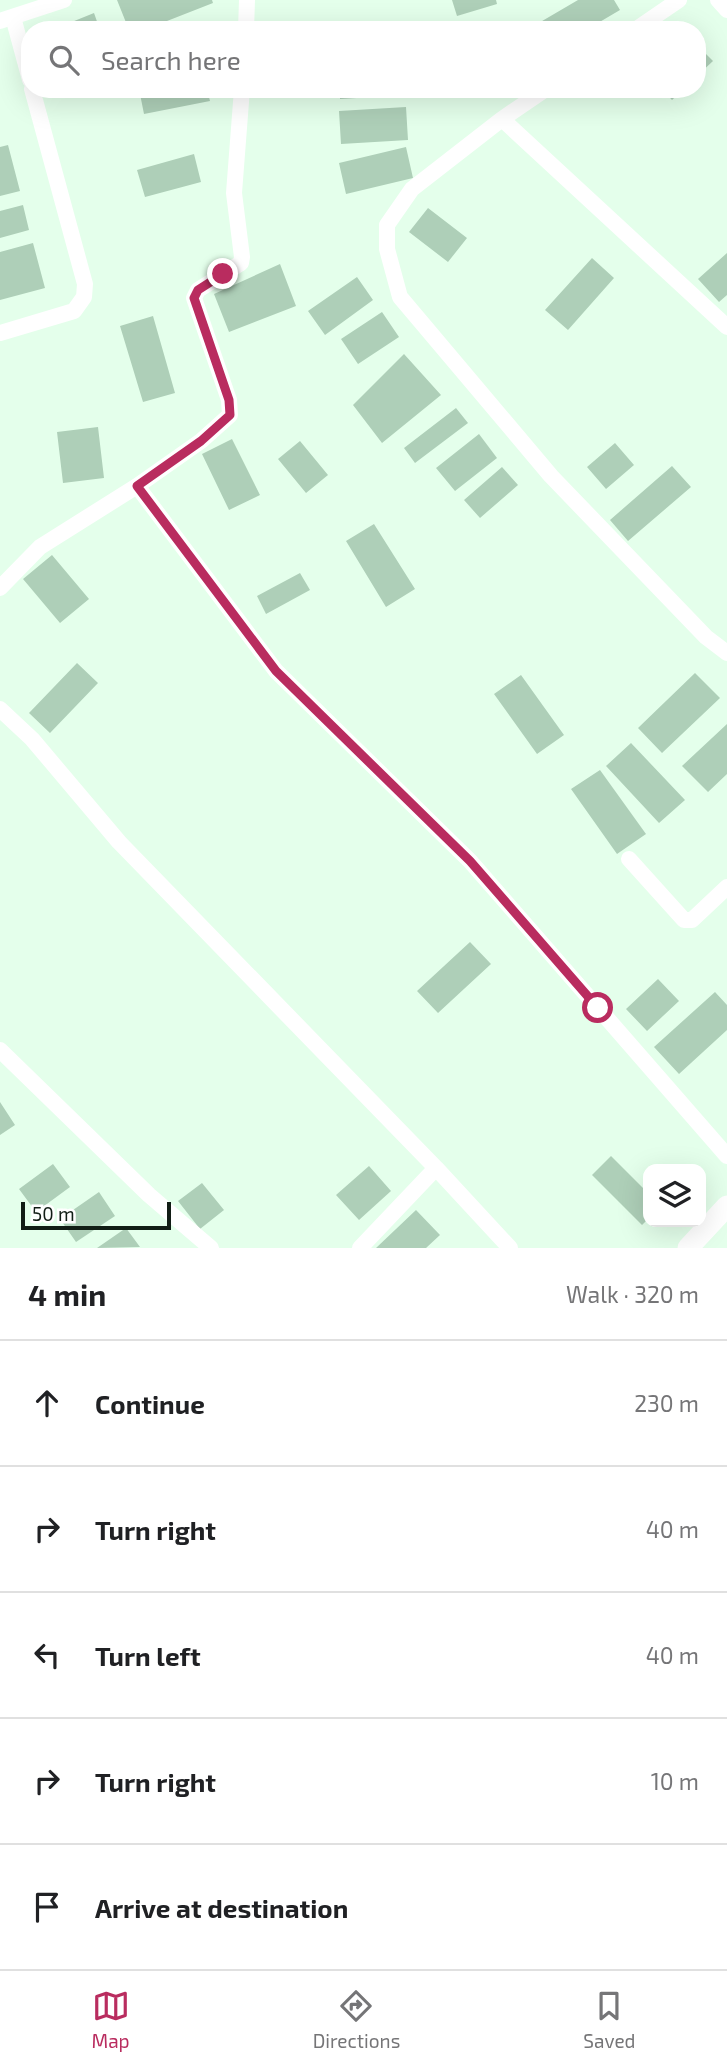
<!DOCTYPE html>
<meta charset="utf-8">
<style>
:root{--surface:#fff;--page:#f6f6f6;--text:#202124;--muted:#757577;--line:#e0e0e0;--accent:#b92c5f}
body{margin:0;font-family:"Exo 2",sans-serif;background:var(--page);color:var(--text)}
.controls{position:absolute;right:21px;bottom:21px;display:grid;overflow:hidden;border-radius:14px;box-shadow:0 7px 28px #0002}
.controls button{width:63px;height:63px;display:grid;place-items:center;padding:0;border:0;border-bottom:2px solid var(--line);background:var(--surface);color:var(--text);font:35px sans-serif}
.scale{position:absolute;left:21px;bottom:18px;width:150px;box-sizing:border-box;padding-left:7px;border:4px solid #111d15;border-top:0;font-size:19px;line-height:24px;white-space:nowrap;color:#111d15;-webkit-text-stroke:5px #fff;paint-order:stroke}
.stop{position:absolute;width:21px;height:21px;margin:-16px;border:5px solid #b92c5f;border-radius:50%;background:#fff}
.stop.end{background:#b92c5f;border-color:#fff;box-shadow:0 2px 7px #0008}
.list{margin:0;padding:0;list-style:none}
h2{display:flex;justify-content:space-between;align-items:center;height:91px;margin:0;padding:0 28px;font-size:30px}
h2 small{font-size:23px;font-weight:400;color:var(--muted)}
.list li{display:grid;grid-template-columns:46px 1fr auto;gap:21px;align-items:center;box-sizing:border-box;height:126px;padding:0 28px;border-top:2px solid var(--line)}
.list b{display:block;font-size:26px;white-space:nowrap}
.list em{font-size:23px;font-style:normal;color:var(--muted)}
.icon{flex:none;width:38px;height:38px;fill:none;stroke:currentColor;stroke-width:2;stroke-linecap:round;stroke-linejoin:round}
.map{position:relative;flex:none;width:727px;height:1248px;overflow:hidden}
.search{position:absolute;background:var(--surface);box-shadow:0 7px 28px #0002;left:21px;right:21px;top:21px;height:77px;display:flex;align-items:center;gap:18px;box-sizing:border-box;padding:0 24px;border-radius:28px;color:var(--muted);font-size:26px}
.sheet{height:721px;background:var(--surface)}
nav{display:flex;justify-content:space-around;align-items:center;box-sizing:border-box;height:98px;border-top:2px solid var(--line);background:var(--surface);font-size:19px;color:var(--muted)}
nav a{display:grid;justify-items:center;gap:4px}
nav .on{color:var(--accent)}
.map>svg:first-child{display:block}
.building{fill:#aecfb8}
.lines{fill:none;stroke-linecap:round;stroke-linejoin:round}
.minor{stroke:#fff;stroke-width:16}
.tertiary{stroke:#fff;stroke-width:21}
.route{stroke:#b92c5f;stroke-width:9}
</style>
<div class="map">
<svg width="727" height="1248" viewBox="0 0 727 1248">
<rect width="100%" height="100%" fill="#e4ffeb"/>
<path class="building" d="M117,0H212L213,3L144,30H129Z
M452,0H496L497,4L457,16Z
M578,0H614L620,10L586,30H541L537,24Z
M94,13L100,30H52Z
M697,45L713,61L697,76Z
M139,89H207L210,101L144,114Z
M340,89H407V95L340,99Z
M662,89H683L672,100Z
M406,107L408,140L341,144L339,111Z
M8,145L20,191L0,196V147Z
M406,147L413,178L346,194L339,163Z
M194,154L201,182L145,197L137,170Z
M23,205L29,230L0,238V211Z
M428,208L467,238L448,262L409,232Z
M33,243L45,288L0,300V252Z
M727,253V295L719,302L698,279Z
M592,258L614,278L568,330L545,310Z
M280,264L296,306L229,332L214,294Z
M357,277L373,300L325,335L308,311Z
M382,312L399,337L358,364L341,339Z
M153,316L175,393L143,402L120,326Z
M404,354L441,395L382,443L353,405Z
M456,408L468,423L415,463L404,448Z
M98,427L104,478L63,483L57,432Z
M479,434L497,458L455,491L436,468Z
M232,439L260,495L229,510L202,454Z
M300,441L328,475L306,493L278,459Z
M615,443L634,465L606,489L587,467Z
M672,466L691,487L628,541L610,520Z
M502,467L518,485L480,518L464,500Z
M374,524L415,589L386,607L346,541Z
M52,555L89,599L60,623L23,579Z
M300,573L310,590L266,614L257,596Z
M77,663L98,683L50,733L29,713Z
M695,673L720,698L662,753L638,728Z
M521,675L564,735L537,754L494,694Z
M727,724V774L708,792L682,766Z
M631,743L685,800L659,823L606,766Z
M600,770L646,834L617,854L571,789Z
M470,942L491,964L438,1013L417,991Z
M658,979L679,1001L647,1031L626,1009Z
M715,992L727,1005V1030L679,1074L654,1047Z
M0,1102L15,1125L0,1135Z
M611,1156L648,1193V1219L642,1225L592,1175Z
M53,1164L70,1187L36,1212L19,1189Z
M369,1166L391,1191L359,1220L336,1195Z
M202,1183L224,1210L200,1229L178,1201Z
M99,1192L115,1216L76,1242L60,1219Z
M416,1210L440,1235L426,1248H376Z
M126,1228L140,1247L97,1248Z"/>
<g class="lines">
<path class="minor" d="M718,0L727,10
M13,17L30,80
M0,21L64,0
M246,30L247,0
M635,30L679,0
M546,89L502,119L412,189L387,225V249L400,297L551,476L706,637L727,653
M502,119L727,327
M0,333L74,311L84,297L85,284L32,89
M137,486L276,671L470,861L727,1156
M0,588L40,547L137,486L201,441L230,415L229,400L194,298L198,290L241,263L242,257L234,193L242,89
M0,709L32,739L119,842L436,1168L510,1248
M629,859L684,920H692L727,887
M0,1050L149,1195L211,1248
M360,1248L436,1168"/>
<path class="tertiary" d="M688,1248L727,1206"/>
</g>
<g class="lines">
<path class="route" d="M223,274L198,290L194,298L229,400L230,415L201,441L137,486L276,671L470,861L598,1008"/>
</g>
</svg>
<div class="controls">
<button><svg class="icon" aria-label="layers" viewBox="0 0 24 24"><path d="M12 4l9 5-9 5-9-5zM3 14l9 5 9-5"/></svg></button>
</div>
<div class="scale">50 m</div>
<div class="stop" style="left:598px;top:1008px"></div>
<div class="stop end" style="left:223px;top:274px"></div>
<div class="search"><svg class="icon" aria-label="search" viewBox="0 0 24 24"><circle cx="10" cy="10" r="6"/><path d="M15 15l6 6"/></svg>Search here</div>
</div>
<section class="sheet">
<h2>4 min<small>Walk · 320 m</small></h2>
<ul class="list">
<li><svg class="icon" aria-label="ahead" viewBox="0 0 24 24"><path d="M12 20V5M6 11l6-6 6 6"/></svg><div><b>Continue</b></div><em>230 m</em></li>
<li><svg class="icon" aria-label="right" viewBox="0 0 24 24"><path d="M7 20v-9h11M14 6l5 5-5 5"/></svg><div><b>Turn right</b></div><em>40 m</em></li>
<li><svg class="icon" aria-label="left" viewBox="0 0 24 24"><path d="M17 20v-9H6M10 6l-5 5 5 5"/></svg><div><b>Turn left</b></div><em>40 m</em></li>
<li><svg class="icon" aria-label="right" viewBox="0 0 24 24"><path d="M7 20v-9h11M14 6l5 5-5 5"/></svg><div><b>Turn right</b></div><em>10 m</em></li>
<li><svg class="icon" aria-label="arrive" viewBox="0 0 24 24"><path d="M6 21V4h12l-3 4 3 4H6"/></svg><div><b>Arrive at destination</b></div></li>
</ul>
</section>
<nav>
<a class="on"><svg class="icon" aria-label="map" viewBox="0 0 24 24"><path d="M3 6l6-2 6 2 6-2v14l-6 2-6-2-6 2zM9 4v14M15 6v14"/></svg>Map</a>
<a><svg class="icon" aria-label="directions" viewBox="0 0 24 24"><path d="M12 3l9 9-9 9-9-9zM9 14v-3h6M13 9l2 2-2 2"/></svg>Directions</a>
<a><svg class="icon" aria-label="saved" viewBox="0 0 24 24"><path d="M7 4h10v16l-5-4-5 4z"/></svg>Saved</a>
</nav>
